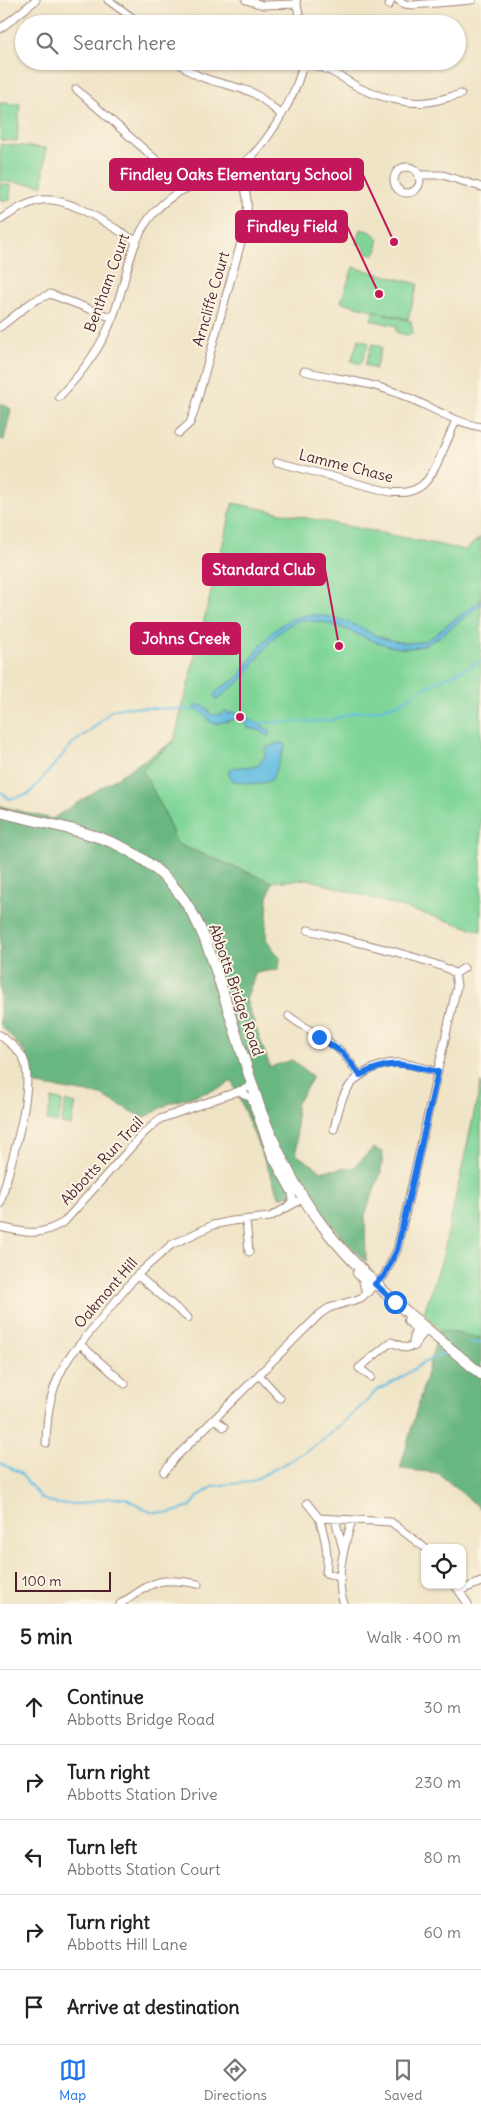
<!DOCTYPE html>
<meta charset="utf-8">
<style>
:root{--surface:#fff;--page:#f2f2f2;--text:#222;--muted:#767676;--line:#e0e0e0;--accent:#1a73e8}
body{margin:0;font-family:Delius,sans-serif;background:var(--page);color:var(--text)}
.controls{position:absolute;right:15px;bottom:15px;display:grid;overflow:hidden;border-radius:10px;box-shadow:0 1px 4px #0004}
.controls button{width:45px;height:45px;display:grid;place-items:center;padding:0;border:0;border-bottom:1px solid var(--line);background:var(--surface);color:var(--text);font:25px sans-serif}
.scale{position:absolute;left:15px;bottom:12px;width:96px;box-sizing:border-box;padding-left:5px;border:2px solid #4a1f2b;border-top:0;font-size:14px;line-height:18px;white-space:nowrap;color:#4a1f2b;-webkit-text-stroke:4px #fcf5e5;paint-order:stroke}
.stop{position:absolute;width:15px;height:15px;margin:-11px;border:4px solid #1a73e8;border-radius:50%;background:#fff}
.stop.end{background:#1a73e8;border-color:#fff;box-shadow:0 1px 5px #0008}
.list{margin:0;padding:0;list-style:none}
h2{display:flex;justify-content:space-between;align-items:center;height:65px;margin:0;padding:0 20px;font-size:21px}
h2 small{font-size:16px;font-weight:400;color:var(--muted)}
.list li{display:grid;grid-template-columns:32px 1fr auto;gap:15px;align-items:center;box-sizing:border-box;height:75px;padding:0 20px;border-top:1px solid var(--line)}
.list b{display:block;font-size:19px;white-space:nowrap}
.list p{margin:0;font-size:16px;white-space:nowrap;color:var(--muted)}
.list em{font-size:16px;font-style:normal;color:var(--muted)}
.icon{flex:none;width:28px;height:28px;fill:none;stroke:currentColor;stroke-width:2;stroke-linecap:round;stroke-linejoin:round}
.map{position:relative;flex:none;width:481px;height:1604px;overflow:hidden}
.search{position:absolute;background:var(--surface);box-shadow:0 1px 4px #0004;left:15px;right:15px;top:15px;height:55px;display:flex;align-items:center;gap:12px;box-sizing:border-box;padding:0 18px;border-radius:28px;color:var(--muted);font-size:19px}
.sheet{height:440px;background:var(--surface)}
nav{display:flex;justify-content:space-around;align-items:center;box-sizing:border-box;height:70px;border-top:1px solid var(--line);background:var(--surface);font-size:14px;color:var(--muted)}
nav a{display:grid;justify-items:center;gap:2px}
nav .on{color:var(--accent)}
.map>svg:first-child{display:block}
.green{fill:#7fd598;stroke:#647a62}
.forest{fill:#67b680;stroke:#586a56}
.water{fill:#64bde1;stroke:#576e86}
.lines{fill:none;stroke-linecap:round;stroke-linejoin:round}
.stream{stroke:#64bde1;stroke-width:2}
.minor-casing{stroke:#9d8278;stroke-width:9}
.secondary-casing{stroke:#9d8278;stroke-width:12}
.minor{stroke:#fff;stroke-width:7}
.secondary{stroke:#fff;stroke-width:10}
.route{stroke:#1a73e8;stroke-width:6}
.labels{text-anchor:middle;stroke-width:4;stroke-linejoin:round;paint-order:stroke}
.street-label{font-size:15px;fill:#4a1f2b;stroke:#fcf5e5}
.leader{fill:none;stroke:#c2185b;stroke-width:2}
.callout-dot{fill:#c2185b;stroke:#fcf5e5;stroke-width:2}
.callout{fill:#c2185b;stroke:#c2185b;stroke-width:2}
.callout-label{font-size:16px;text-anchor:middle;font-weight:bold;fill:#fff}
</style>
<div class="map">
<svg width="481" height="1604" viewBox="0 0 481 1604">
<rect width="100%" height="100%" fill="#fcf5e5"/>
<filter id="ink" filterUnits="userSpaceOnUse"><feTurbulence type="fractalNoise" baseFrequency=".02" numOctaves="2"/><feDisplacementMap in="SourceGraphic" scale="10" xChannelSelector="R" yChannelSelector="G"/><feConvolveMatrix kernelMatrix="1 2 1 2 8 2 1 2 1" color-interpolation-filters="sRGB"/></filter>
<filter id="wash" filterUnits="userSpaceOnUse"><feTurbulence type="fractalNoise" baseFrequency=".0096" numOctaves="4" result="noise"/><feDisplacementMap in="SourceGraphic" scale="20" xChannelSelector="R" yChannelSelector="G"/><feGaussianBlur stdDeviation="1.12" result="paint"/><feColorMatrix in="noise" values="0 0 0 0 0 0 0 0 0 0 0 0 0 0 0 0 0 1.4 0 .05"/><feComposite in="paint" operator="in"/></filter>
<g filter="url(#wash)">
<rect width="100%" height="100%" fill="#f0e4c6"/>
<path class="green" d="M0,103L20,104L17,141L0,140Z
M0,144L46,148L43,185L0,181Z
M0,184L11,185L10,200H0Z
M361,229L371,232L379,239L377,245L378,250L373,255L368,254L362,244L356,243Z
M353,267L418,284L408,319L341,302Z
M374,311L411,321L413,334L406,335L396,332L397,326L371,320Z
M359,339L369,343L361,364L351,361Z
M372,344L382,347L375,369L365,365Z
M233,503L465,550L481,537V931L308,879L272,882L177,844L162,807L142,770L174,741Z
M481,1082V1338L439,1330L424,1312L442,1259Z
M52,1098L63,1101L57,1123L47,1121Z
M66,1101L76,1104L71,1126L61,1124Z"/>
<path class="forest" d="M0,403L11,409L4,440L0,439Z
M174,741L142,770L162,807L177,844L272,882L268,896L266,939L280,958L279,970L256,972L246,1000L270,1067L292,1060L313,1077L296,1105L297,1155L322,1171L354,1167L373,1148L383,1152L381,1172L365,1215L366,1262L340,1235L305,1189L280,1198L232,1081L221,1088L170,1103L144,1118L101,1095L32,1084L26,1054L0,1024V806L52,819Z
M439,1330L481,1338V1509L438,1473L400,1469Z"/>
<path class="water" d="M481,600V605C463,616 441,640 421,646C383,657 351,623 313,621C308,620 302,619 298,621C272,630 260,659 243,678C235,687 225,691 217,700L214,696C220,683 234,685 242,673C270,630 289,602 344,621C359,625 371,635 386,639C399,642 410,645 423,641C433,638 440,630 448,624C456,619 462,614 469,608C473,604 477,605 481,600Z
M195,705L204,706L212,715L222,714L226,710L229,715L231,712L243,715L271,731L268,737L261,731L248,728L246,723L237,719L214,724L210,722L205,714L194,708Z
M278,743L285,744V747L272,779C261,787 243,783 231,780L228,772C237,763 245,769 258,766L265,756L266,748Z"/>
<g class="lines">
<path class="stream" d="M254,723L329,721L356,712L374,711L398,704L426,687L481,661
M0,791L9,799
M9,799L29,794L72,744L92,729L112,710L127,707L196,710
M468,1343H481
M0,1463L19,1472L42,1499L57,1504H81L109,1498H125L151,1512L170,1513L190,1507L199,1496L214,1486L250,1482L288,1462L319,1443L365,1403L376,1391L399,1379L423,1363L446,1352"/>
</g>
</g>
<g filter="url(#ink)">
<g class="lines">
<g class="minor-casing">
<path id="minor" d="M108,0L141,24
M246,0L263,5L296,4
M296,0L301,24
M398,0L405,4L413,5L472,0
M389,5L391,0
M0,29L36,0
M177,61C197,82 225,82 251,92C262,97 272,108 282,115
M303,63C325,66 338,75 356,86C371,95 409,105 427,102C438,101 449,97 461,94
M76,89L162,165L182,189
M394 180a13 13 0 1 1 26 0a13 13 0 1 1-26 0Z
M419,175H443L481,187
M0,220C13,212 27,202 42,200C70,196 111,227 136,241
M0,327L32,302L50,294L113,318
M304,371C336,379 371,382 402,395C428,405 453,422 481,427
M59,397C81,374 101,348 112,319C126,285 128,245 151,216C178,183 203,186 236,168C263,154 300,91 303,61
M179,433L190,423L194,412L245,228C250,205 247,188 237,168
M277,462L390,492C420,496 430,481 441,455C446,444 451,432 456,420
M455,974L464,968
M289,1016C304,1028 321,1035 336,1047C346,1055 352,1065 359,1075
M0,1035C8,1042 20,1050 24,1060C36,1090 8,1171 0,1204
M239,1091L251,1098L271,1155L292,1193L293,1201L287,1207
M334,1129C340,1101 345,1080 374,1068C382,1065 391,1062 400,1063C413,1064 425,1069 438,1072
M246,1220L249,1252
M0,1227C27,1233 39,1237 64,1222L143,1134L160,1119L253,1086
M137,1275L188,1318
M80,1344L125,1384
M259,1375L280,1398
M371,1377L359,1368L391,1342L406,1348L414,1345L427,1329
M215,1419L224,1427
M46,1443C47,1409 51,1385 70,1356L137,1275L171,1245L213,1225L232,1221L270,1217L304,1198
M164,1472L175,1458L320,1314L329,1308L361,1298L384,1276L397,1250L457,986L455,974C447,962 331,936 308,930
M307,1503L319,1518L391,1522L425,1548
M319,1518C325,1537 329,1553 326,1573L341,1578
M335,1519L343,1549
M455,1585L468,1604
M459,1591L481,1582
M120,1604C155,1582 155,1576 198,1584
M344,1604C334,1578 345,1545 352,1520"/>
</g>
<g class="secondary-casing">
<path id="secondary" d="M0,812C37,822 92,831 124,848C193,885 205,936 227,1005C238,1041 250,1078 262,1114C278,1153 296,1191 322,1225C367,1283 425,1327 481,1374
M358,1273L364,1279L367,1291
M409,1320L417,1329L414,1345"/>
</g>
<use href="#minor" class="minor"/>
<use href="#secondary" class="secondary"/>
</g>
</g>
<g class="lines" filter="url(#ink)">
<path class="route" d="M319,1037L343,1053L360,1075C393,1059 403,1064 438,1072L397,1250L384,1276L375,1284L395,1302"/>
</g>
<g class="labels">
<g class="street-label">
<text transform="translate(107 283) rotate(-70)" y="5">Bentham Court</text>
<text transform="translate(211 299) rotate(-74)" y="5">Arncliffe Court</text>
<text transform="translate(346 466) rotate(14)" y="5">Lamme Chase</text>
<text transform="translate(236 990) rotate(71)" y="5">Abbotts Bridge Road</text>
<text transform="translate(102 1161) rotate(-47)" y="5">Abbotts Run Trail</text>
<text transform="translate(106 1293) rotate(-49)" y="5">Oakmont Hill</text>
</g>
</g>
<path class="leader" d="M394 242L363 175M379 294L347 226M339 646L325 569M240 717L240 638"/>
<g class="callout-dot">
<circle cx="394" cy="242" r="5"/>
<circle cx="379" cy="294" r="5"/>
<circle cx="339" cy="646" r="5"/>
<circle cx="240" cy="717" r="5"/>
</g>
<g class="callout">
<rect x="110" y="159" width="253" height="31" rx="5"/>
<rect x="236" y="211" width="111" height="31" rx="5"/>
<rect x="203" y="554" width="122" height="31" rx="5"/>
<rect x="131" y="623" width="109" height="31" rx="5"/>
</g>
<g class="callout-label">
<text x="236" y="180">Findley Oaks Elementary School</text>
<text x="292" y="232">Findley Field</text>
<text x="264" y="575">Standard Club</text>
<text x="186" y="644">Johns Creek</text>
</g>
</svg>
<div class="controls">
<button><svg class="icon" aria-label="locate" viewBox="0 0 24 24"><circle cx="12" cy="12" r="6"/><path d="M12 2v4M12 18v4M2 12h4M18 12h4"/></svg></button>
</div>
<div class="scale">100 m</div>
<div class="stop" style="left:395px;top:1302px"></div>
<div class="stop end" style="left:319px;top:1037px"></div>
<div class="search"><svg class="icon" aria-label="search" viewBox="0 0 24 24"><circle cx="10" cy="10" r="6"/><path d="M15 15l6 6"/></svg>Search here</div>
</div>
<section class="sheet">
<h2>5 min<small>Walk · 400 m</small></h2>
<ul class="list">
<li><svg class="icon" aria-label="ahead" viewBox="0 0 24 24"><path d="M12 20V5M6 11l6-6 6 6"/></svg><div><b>Continue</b><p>Abbotts Bridge Road</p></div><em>30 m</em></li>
<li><svg class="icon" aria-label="right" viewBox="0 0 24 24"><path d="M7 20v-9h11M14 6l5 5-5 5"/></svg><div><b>Turn right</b><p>Abbotts Station Drive</p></div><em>230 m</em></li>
<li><svg class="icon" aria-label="left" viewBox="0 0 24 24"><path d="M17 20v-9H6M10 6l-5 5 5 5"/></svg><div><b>Turn left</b><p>Abbotts Station Court</p></div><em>80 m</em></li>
<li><svg class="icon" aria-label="right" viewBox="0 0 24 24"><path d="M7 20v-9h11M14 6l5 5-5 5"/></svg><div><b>Turn right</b><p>Abbotts Hill Lane</p></div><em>60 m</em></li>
<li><svg class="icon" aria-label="arrive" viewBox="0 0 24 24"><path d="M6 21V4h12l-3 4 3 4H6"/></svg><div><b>Arrive at destination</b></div></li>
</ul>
</section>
<nav>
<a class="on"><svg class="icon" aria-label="map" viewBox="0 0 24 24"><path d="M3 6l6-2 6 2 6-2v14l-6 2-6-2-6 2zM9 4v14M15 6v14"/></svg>Map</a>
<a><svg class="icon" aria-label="directions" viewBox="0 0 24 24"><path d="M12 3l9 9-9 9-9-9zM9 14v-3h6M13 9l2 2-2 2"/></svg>Directions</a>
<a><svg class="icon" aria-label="saved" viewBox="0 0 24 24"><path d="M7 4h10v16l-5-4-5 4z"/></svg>Saved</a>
</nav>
